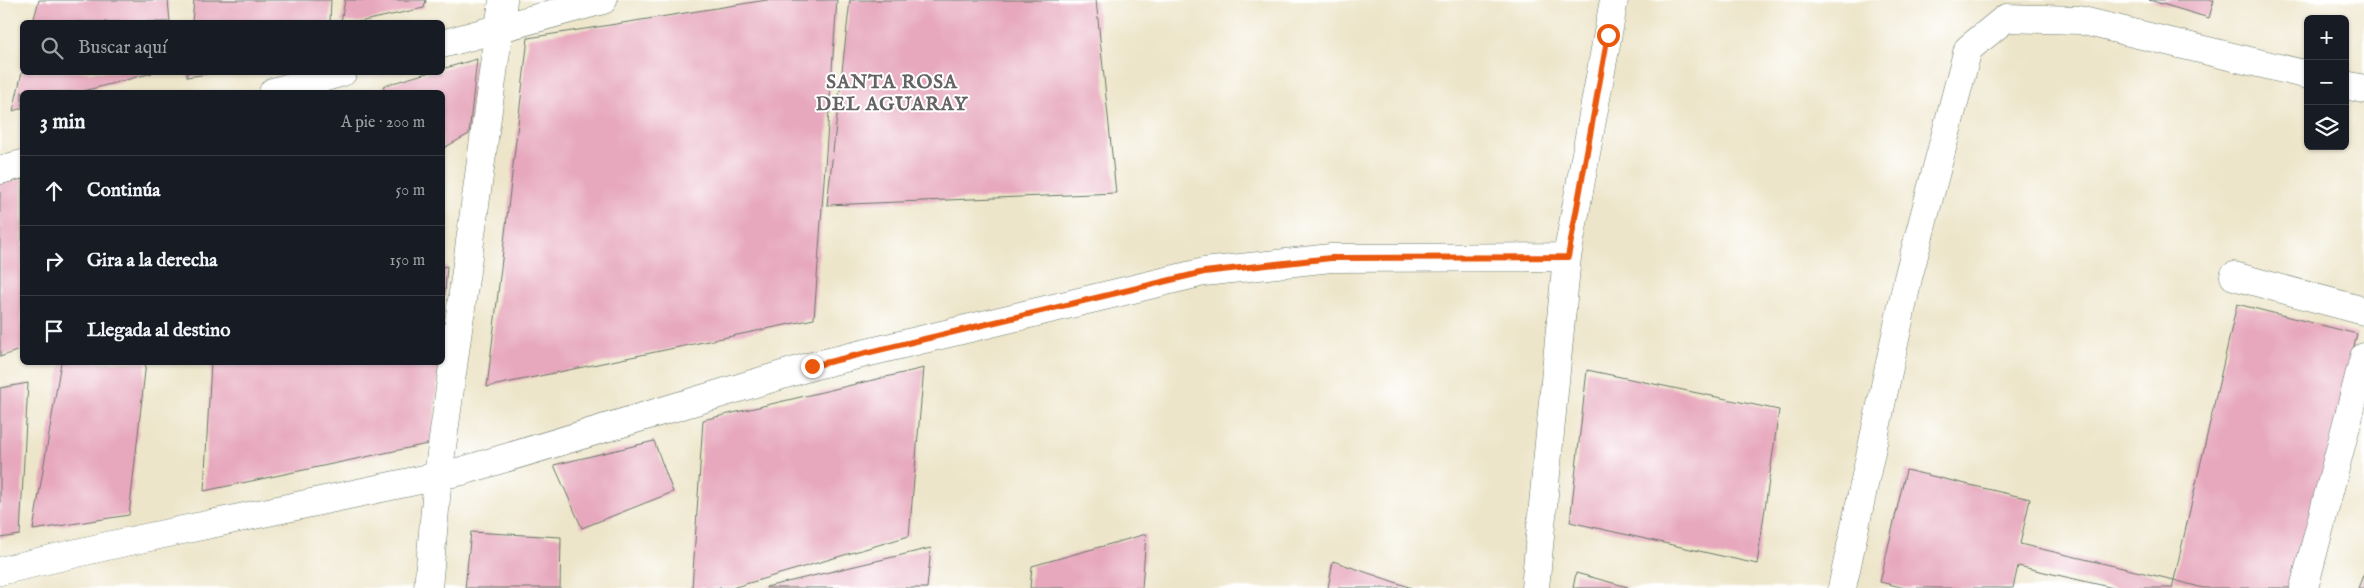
<!DOCTYPE html>
<html lang="es">
<meta charset="utf-8">
<style>
:root{--surface:#171b24;--page:#20242c;--text:#f1f3f6;--muted:#9ea1a6;--line:#363941}
body{margin:0;font-family:"IM FELL English",serif;background:var(--page);color:var(--text)}
.controls{position:absolute;right:15px;top:15px;display:grid;overflow:hidden;border-radius:8px;box-shadow:0 1px 4px #0004}
.controls button{width:45px;height:45px;display:grid;place-items:center;padding:0;border:0;border-bottom:1px solid var(--line);background:var(--surface);color:var(--text);font:25px sans-serif}
.stop{position:absolute;width:15px;height:15px;margin:-11px;border:4px solid #ea580c;border-radius:50%;background:#fff}
.stop.end{background:#ea580c;border-color:#fff;box-shadow:0 1px 5px #0008}
.list{margin:0;padding:0;list-style:none}
h2{display:flex;justify-content:space-between;align-items:center;height:65px;margin:0;padding:0 20px;font-size:21px}
h2 small{font-size:16px;font-weight:400;color:var(--muted)}
.list li{display:grid;grid-template-columns:32px 1fr auto;gap:15px;align-items:center;box-sizing:border-box;height:70px;padding:0 20px;border-top:1px solid var(--line)}
.list b{display:block;font-size:19px;white-space:nowrap}
.list em{font-size:16px;font-style:normal;color:var(--muted)}
.icon{flex:none;width:28px;height:28px;fill:none;stroke:currentColor;stroke-width:2;stroke-linecap:round;stroke-linejoin:round}
.map{position:relative;flex:none;width:2364px;height:588px;overflow:hidden}
.search{position:absolute;background:var(--surface);box-shadow:0 1px 4px #0004;left:20px;top:20px;width:425px;height:55px;display:flex;align-items:center;gap:12px;box-sizing:border-box;padding:0 18px;border-radius:8px;color:var(--muted);font-size:19px}
.panel{position:absolute;background:var(--surface);box-shadow:0 1px 4px #0004;left:20px;top:90px;width:425px;height:275px;border-radius:8px}
.map>svg:first-child{display:block}
.building{fill:#e7a8bd}
.lines{fill:none;stroke-linecap:round;stroke-linejoin:round}
.minor-casing{stroke:#677868;stroke-width:29}
.minor{stroke:#fff;stroke-width:28}
.route{stroke:#ea580c;stroke-width:6}
.labels{text-anchor:middle;stroke-width:4;stroke-linejoin:round;paint-order:stroke}
.district-label{font-size:19px;font-weight:bold;letter-spacing:1px;fill:#656264;stroke:#fff}
</style>
<div class="map">
<svg width="2364" height="588" viewBox="0 0 2364 588">
<rect width="100%" height="100%" fill="#fff"/>
<filter id="ink" filterUnits="userSpaceOnUse"><feTurbulence type="fractalNoise" baseFrequency=".02" numOctaves="2"/><feDisplacementMap in="SourceGraphic" scale="10" xChannelSelector="R" yChannelSelector="G"/><feConvolveMatrix kernelMatrix="1 2 1 2 8 2 1 2 1" color-interpolation-filters="sRGB"/></filter>
<filter id="wash" filterUnits="userSpaceOnUse"><feTurbulence type="fractalNoise" baseFrequency=".0096" numOctaves="4" result="noise"/><feDisplacementMap in="SourceGraphic" scale="20" xChannelSelector="R" yChannelSelector="G"/><feGaussianBlur stdDeviation="1.12" result="paint"/><feColorMatrix in="noise" values="0 0 0 0 0 0 0 0 0 0 0 0 0 0 0 0 0 1.4 0 .05"/><feComposite in="paint" operator="in"/></filter>
<g filter="url(#wash)">
<rect width="100%" height="100%" fill="#ede5c9"/>
<g id="blocks">
<path class="building" d="M39,0H168L170,22H33Z
M194,0H331L330,22H192Z
M345,0H426L424,8L359,22H341Z
M767,0H837L814,319L487,387L528,38Z
M850,0H1096L1116,193L827,205Z
M2149,0H2214L2209,18Z
M477,59L469,134L442,149V92H385L383,86L430,72H442V69Z
M22,72H152V73L80,92H22V108L13,111Z
M187,72H207V74L187,77Z
M22,179V349L0,357V184Z
M447,266L444,303H442V267Z
M2237,304L2357,334L2295,588H2203L2174,580Z
M61,362H146L129,515L33,530Z
M211,362H439L432,443L204,491Z
M924,368L909,536L732,588H692L703,420Z
M1587,370L1779,410L1757,564L1570,522Z
M28,383L20,535L0,538V388Z
M654,441L673,492L582,528L554,465Z
M1906,470L2030,499L2020,544L2174,580L2172,588H2114L2018,566L2013,588H1905L1880,582Z
M471,532L561,537L560,588H465Z
M1146,534L1142,588H1030L1032,566Z
M931,548L927,588H766V587Z
M1333,561L1412,588H1328Z
M1576,573L1628,587V588H1573Z
M2364,573V588H2358Z"/>
</g>
</g>
<g filter="url(#ink)">
<use href="#blocks" fill-opacity="0" stroke="#677868" stroke-width="1"/>
<g class="lines">
<g class="minor-casing">
<path id="minor" d="M442,44L603,0
M2345,85L2364,89
M273,92L343,72
M0,170L22,164
M2234,276L2364,311
M0,571L107,546L462,471L812,366L1204,272L1331,258L1567,257
M428,588L438,476L503,0
M1535,588L1567,257L1614,0
M1842,588L1908,278L1968,49L2006,18L2079,20L2308,75
M2304,588L2364,357"/>
</g>
<use href="#minor" class="minor"/>
</g>
</g>
<g class="lines" filter="url(#ink)">
<path class="route" d="M812,366L1204,272L1331,258L1568,257L1608,35"/>
</g>
<g class="labels">
<g class="district-label">
<text x="892" y="88">SANTA ROSA<tspan x="892" dy="22">DEL AGUARAY</tspan></text>
</g>
</g>
</svg>
<div class="controls">
<button>+</button>
<button>−</button>
<button><svg class="icon" aria-label="layers" viewBox="0 0 24 24"><path d="M12 4l9 5-9 5-9-5zM3 14l9 5 9-5"/></svg></button>
</div>
<div class="stop" style="left:1608px;top:35px"></div>
<div class="stop end" style="left:812px;top:366px"></div>
<div class="search"><svg class="icon" aria-label="search" viewBox="0 0 24 24"><circle cx="10" cy="10" r="6"/><path d="M15 15l6 6"/></svg>Buscar aquí</div>
<section class="panel">
<h2>3 min<small>A pie · 200 m</small></h2>
<ul class="list">
<li><svg class="icon" aria-label="ahead" viewBox="0 0 24 24"><path d="M12 20V5M6 11l6-6 6 6"/></svg><div><b>Continúa</b></div><em>50 m</em></li>
<li><svg class="icon" aria-label="right" viewBox="0 0 24 24"><path d="M7 20v-9h11M14 6l5 5-5 5"/></svg><div><b>Gira a la derecha</b></div><em>150 m</em></li>
<li><svg class="icon" aria-label="arrive" viewBox="0 0 24 24"><path d="M6 21V4h12l-3 4 3 4H6"/></svg><div><b>Llegada al destino</b></div></li>
</ul>
</section>
</div>
